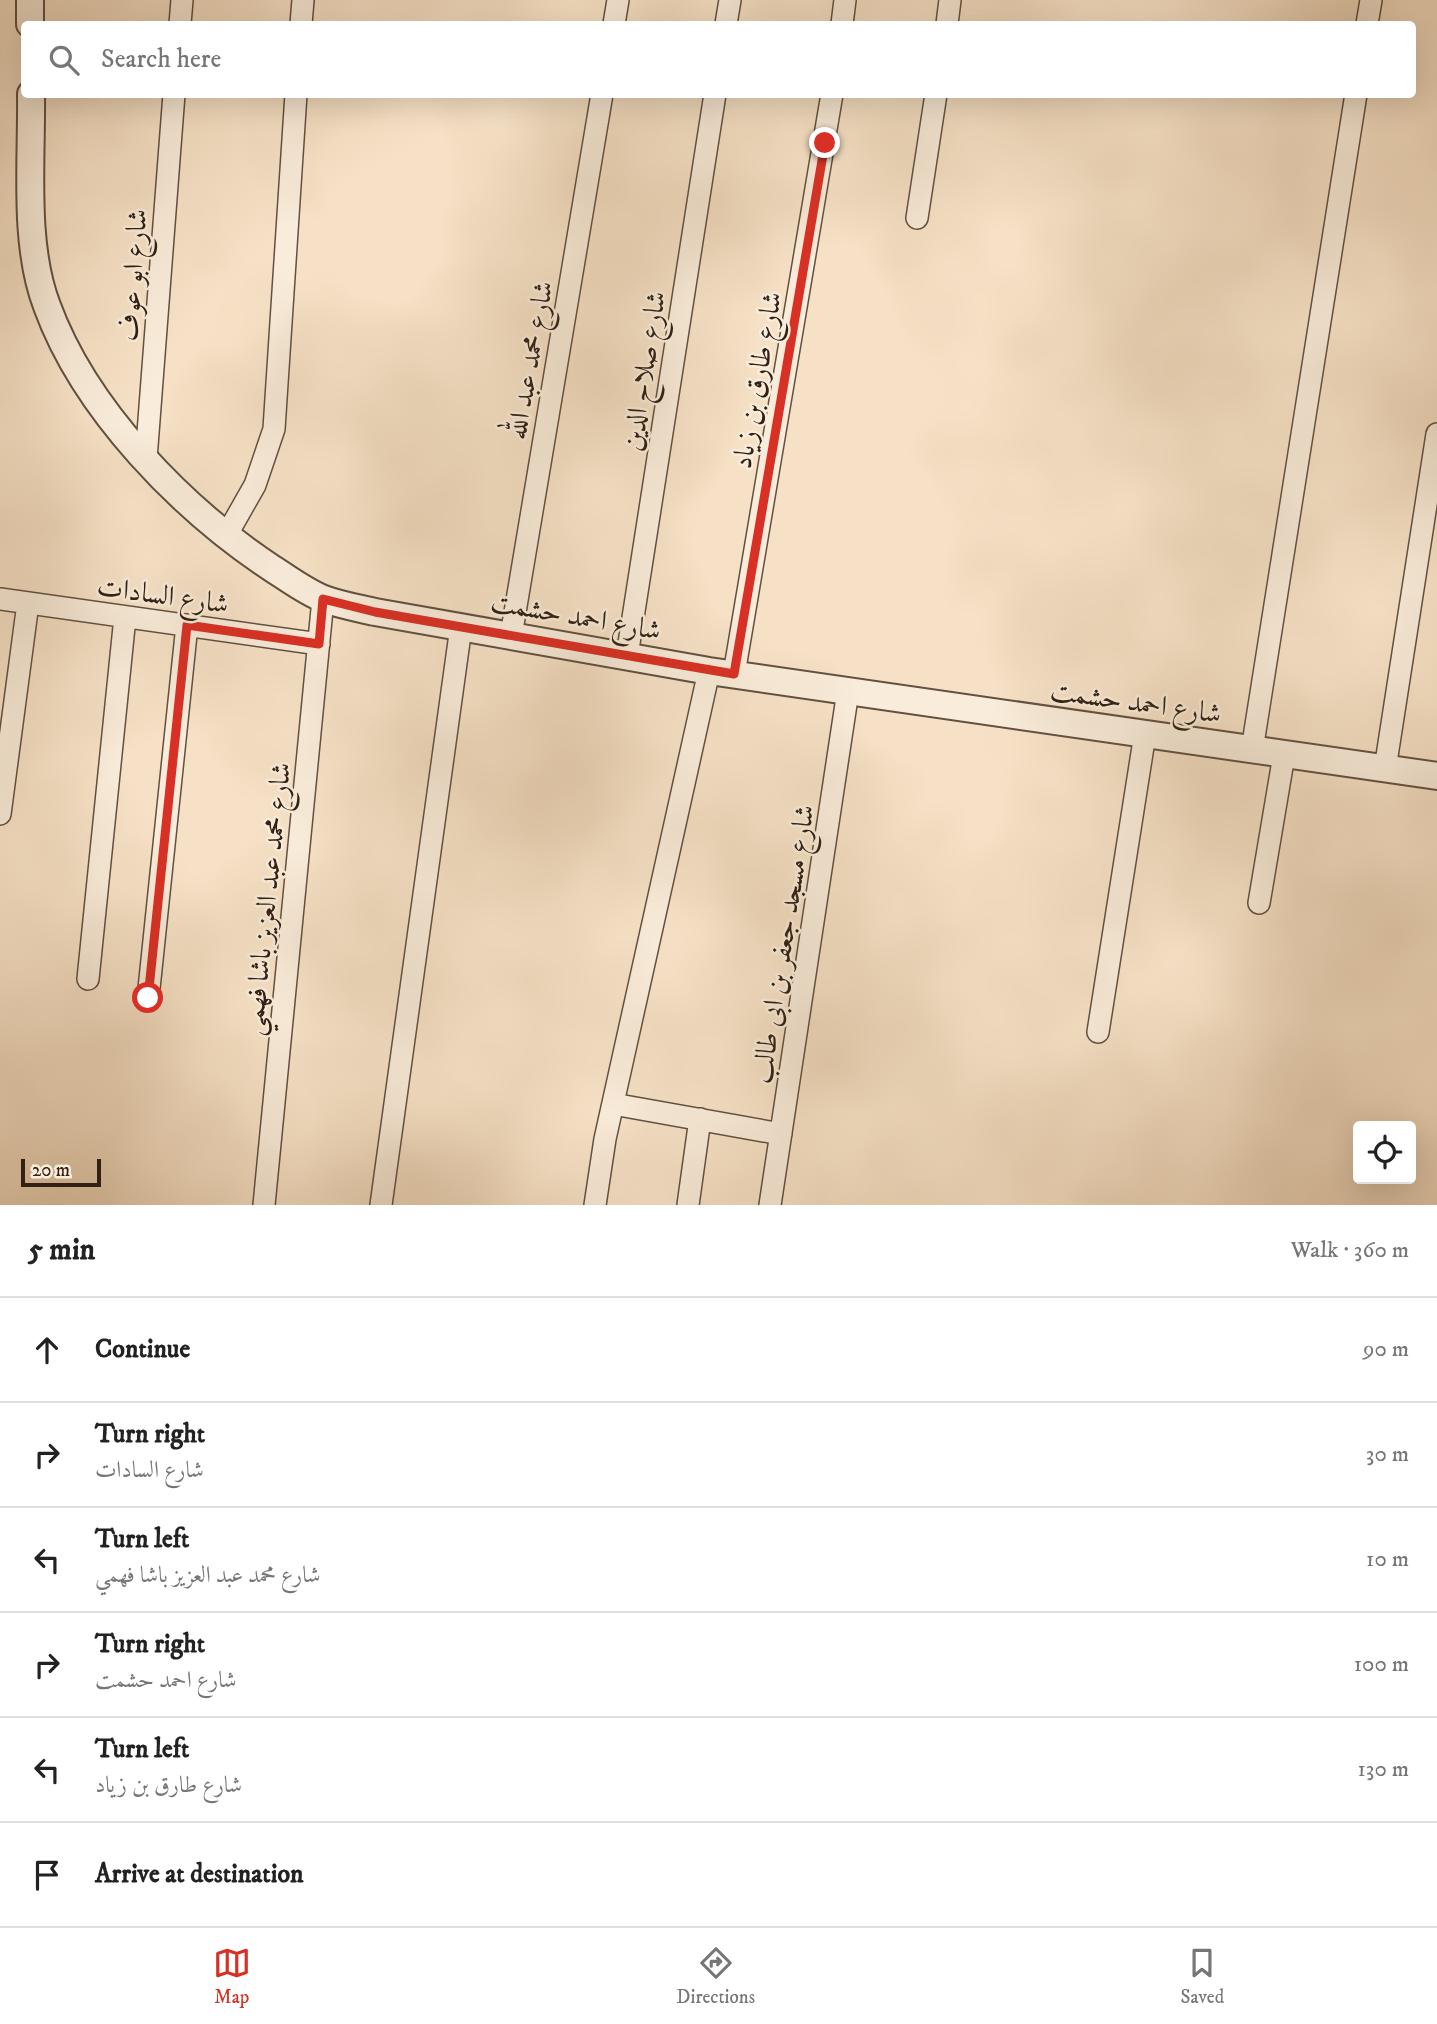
<!DOCTYPE html>
<meta charset="utf-8">
<style>
:root{--surface:#fff;--page:#f2f2f2;--text:#222;--muted:#767676;--line:#e0e0e0;--accent:#d93025}
body{margin:0;font-family:"IM FELL DW Pica",Amiri,serif;background:var(--page);color:var(--text)}
.controls{position:absolute;right:21px;bottom:21px;display:grid;overflow:hidden;border-radius:7px;box-shadow:0 7px 28px #0002}
.controls button{width:63px;height:63px;display:grid;place-items:center;padding:0;border:0;border-bottom:2px solid var(--line);background:var(--surface);color:var(--text);font:35px sans-serif}
.scale{position:absolute;left:21px;bottom:18px;width:80px;box-sizing:border-box;padding-left:7px;border:4px solid #312013;border-top:0;font-size:19px;line-height:24px;white-space:nowrap;color:#312013;-webkit-text-stroke:5px #f9ecda;paint-order:stroke}
.stop{position:absolute;width:21px;height:21px;margin:-16px;border:5px solid #d93025;border-radius:50%;background:#fff}
.stop.end{background:#d93025;border-color:#fff;box-shadow:0 2px 7px #0008}
.list{margin:0;padding:0;list-style:none}
h2{display:flex;justify-content:space-between;align-items:center;height:91px;margin:0;padding:0 28px;font-size:30px}
h2 small{font-size:23px;font-weight:400;color:var(--muted)}
.list li{display:grid;grid-template-columns:46px 1fr auto;gap:21px;align-items:center;box-sizing:border-box;height:105px;padding:0 28px;border-top:2px solid var(--line)}
.list b{display:block;font-size:26px;white-space:nowrap}
.list p{margin:0;font-size:23px;white-space:nowrap;color:var(--muted)}
.list em{font-size:23px;font-style:normal;color:var(--muted)}
.icon{flex:none;width:38px;height:38px;fill:none;stroke:currentColor;stroke-width:2;stroke-linecap:round;stroke-linejoin:round}
.map{position:relative;flex:none;width:1437px;height:1205px;overflow:hidden}
.search{position:absolute;background:var(--surface);box-shadow:0 7px 28px #0002;left:21px;right:21px;top:21px;height:77px;display:flex;align-items:center;gap:18px;box-sizing:border-box;padding:0 24px;border-radius:7px;color:var(--muted);font-size:26px}
.sheet{height:721px;background:var(--surface)}
nav{display:flex;justify-content:space-around;align-items:center;box-sizing:border-box;height:98px;border-top:2px solid var(--line);background:var(--surface);font-size:19px;color:var(--muted)}
nav a{display:grid;justify-items:center;gap:4px}
nav .on{color:var(--accent)}
.map>svg:first-child{display:block}
.lines{fill:none;stroke-linecap:round;stroke-linejoin:round}
.minor-casing{stroke:#625040;stroke-width:24}
.tertiary-casing{stroke:#625040;stroke-width:30}
.minor{stroke:#f9ecda;stroke-width:21}
.tertiary{stroke:#f9ecda;stroke-width:26}
.route{stroke:#d93025;stroke-width:9}
.labels{text-anchor:middle;stroke-width:5;stroke-linejoin:round;paint-order:stroke}
.street-label{font-size:28px;fill:#312013;stroke:#f9ecda}
</style>
<div class="map">
<svg width="1437" height="1205" viewBox="0 0 1437 1205">
<rect width="100%" height="100%" fill="#f6e1c6"/>
<filter id="stains"><feTurbulence type="fractalNoise" baseFrequency=".00286" numOctaves="4"/><feColorMatrix values="0 0 0 0 .2 0 0 0 0 .09 0 0 0 0 .02 0 0 0 .5 -.17"/></filter>
<radialGradient id="worn" r=".72"><stop offset=".6" stop-color="#630" stop-opacity="0"/><stop offset="1" stop-color="#630" stop-opacity=".3"/></radialGradient>
<g class="lines">
<g class="minor-casing">
<path id="minor" d="M180,24L182,0
M301,24L303,0
M614,24L618,0
M726,24L730,0
M842,24L845,0
M947,24L950,0
M1367,24L1371,0
M917,218L936,94
M146,459L174,94
M226,536L255,485L274,429L296,94
M0,599L319,644
M511,636L602,94
M627,656L715,94
M734,674L832,94
M1252,750L1356,94
M1385,769L1437,434
M0,814L28,603
M1259,903L1284,755
M88,979L125,617
M148,998L187,625
M1098,1032L1145,734
M613,1104L781,1134
M264,1205L323,599
M381,1205L461,627
M595,1205L605,1139L709,671
M688,1205L700,1119
M770,1205L848,691"/>
</g>
<g class="tertiary-casing">
<path id="tertiary" d="M30,0V24
M31,94C32,161 23,244 47,306C85,410 182,509 273,569C289,579 306,592 324,599C340,605 358,608 375,612L709,671L1437,776"/>
</g>
<use href="#minor" class="minor"/>
<use href="#tertiary" class="tertiary"/>
</g>
<g class="lines">
<path class="route" d="M148,998L187,625L319,644L323,599L375,612L734,674L825,143"/>
</g>
<g class="labels">
<g class="street-label">
<text transform="translate(132 275) rotate(-86)" y="10">شارع ابو عوف</text>
<text transform="translate(529 360) rotate(-80)" y="10">شارع محمد عبد الله</text>
<text transform="translate(643 371) rotate(-81)" y="10">شارع صلاح الدين</text>
<text transform="translate(756 380) rotate(-80)" y="10">شارع طارق بن زياد</text>
<text transform="translate(163 594) rotate(8)" y="10">شارع السادات</text>
<text transform="translate(576 615) rotate(10)" y="10">شارع احمد حشمت</text>
<text transform="translate(1136 701) rotate(8)" y="10">شارع احمد حشمت</text>
<text transform="translate(266 899) rotate(-84)" y="10">شارع محمد عبد العزيز باشا فهمي</text>
<text transform="translate(782 944) rotate(-81)" y="10">شارع مسجد جعفر بن ابى طالب</text>
</g>
</g>
<rect width="100%" height="100%" filter="url(#stains)"/>
<rect width="100%" height="100%" fill="url(#worn)"/>
</svg>
<div class="controls">
<button><svg class="icon" aria-label="locate" viewBox="0 0 24 24"><circle cx="12" cy="12" r="6"/><path d="M12 2v4M12 18v4M2 12h4M18 12h4"/></svg></button>
</div>
<div class="scale">20 m</div>
<div class="stop" style="left:148px;top:998px"></div>
<div class="stop end" style="left:825px;top:143px"></div>
<div class="search"><svg class="icon" aria-label="search" viewBox="0 0 24 24"><circle cx="10" cy="10" r="6"/><path d="M15 15l6 6"/></svg>Search here</div>
</div>
<section class="sheet">
<h2>5 min<small>Walk · 360 m</small></h2>
<ul class="list">
<li><svg class="icon" aria-label="ahead" viewBox="0 0 24 24"><path d="M12 20V5M6 11l6-6 6 6"/></svg><div><b>Continue</b></div><em>90 m</em></li>
<li><svg class="icon" aria-label="right" viewBox="0 0 24 24"><path d="M7 20v-9h11M14 6l5 5-5 5"/></svg><div><b>Turn right</b><p>شارع السادات</p></div><em>30 m</em></li>
<li><svg class="icon" aria-label="left" viewBox="0 0 24 24"><path d="M17 20v-9H6M10 6l-5 5 5 5"/></svg><div><b>Turn left</b><p>شارع محمد عبد العزيز باشا فهمي</p></div><em>10 m</em></li>
<li><svg class="icon" aria-label="right" viewBox="0 0 24 24"><path d="M7 20v-9h11M14 6l5 5-5 5"/></svg><div><b>Turn right</b><p>شارع احمد حشمت</p></div><em>100 m</em></li>
<li><svg class="icon" aria-label="left" viewBox="0 0 24 24"><path d="M17 20v-9H6M10 6l-5 5 5 5"/></svg><div><b>Turn left</b><p>شارع طارق بن زياد</p></div><em>130 m</em></li>
<li><svg class="icon" aria-label="arrive" viewBox="0 0 24 24"><path d="M6 21V4h12l-3 4 3 4H6"/></svg><div><b>Arrive at destination</b></div></li>
</ul>
</section>
<nav>
<a class="on"><svg class="icon" aria-label="map" viewBox="0 0 24 24"><path d="M3 6l6-2 6 2 6-2v14l-6 2-6-2-6 2zM9 4v14M15 6v14"/></svg>Map</a>
<a><svg class="icon" aria-label="directions" viewBox="0 0 24 24"><path d="M12 3l9 9-9 9-9-9zM9 14v-3h6M13 9l2 2-2 2"/></svg>Directions</a>
<a><svg class="icon" aria-label="saved" viewBox="0 0 24 24"><path d="M7 4h10v16l-5-4-5 4z"/></svg>Saved</a>
</nav>
